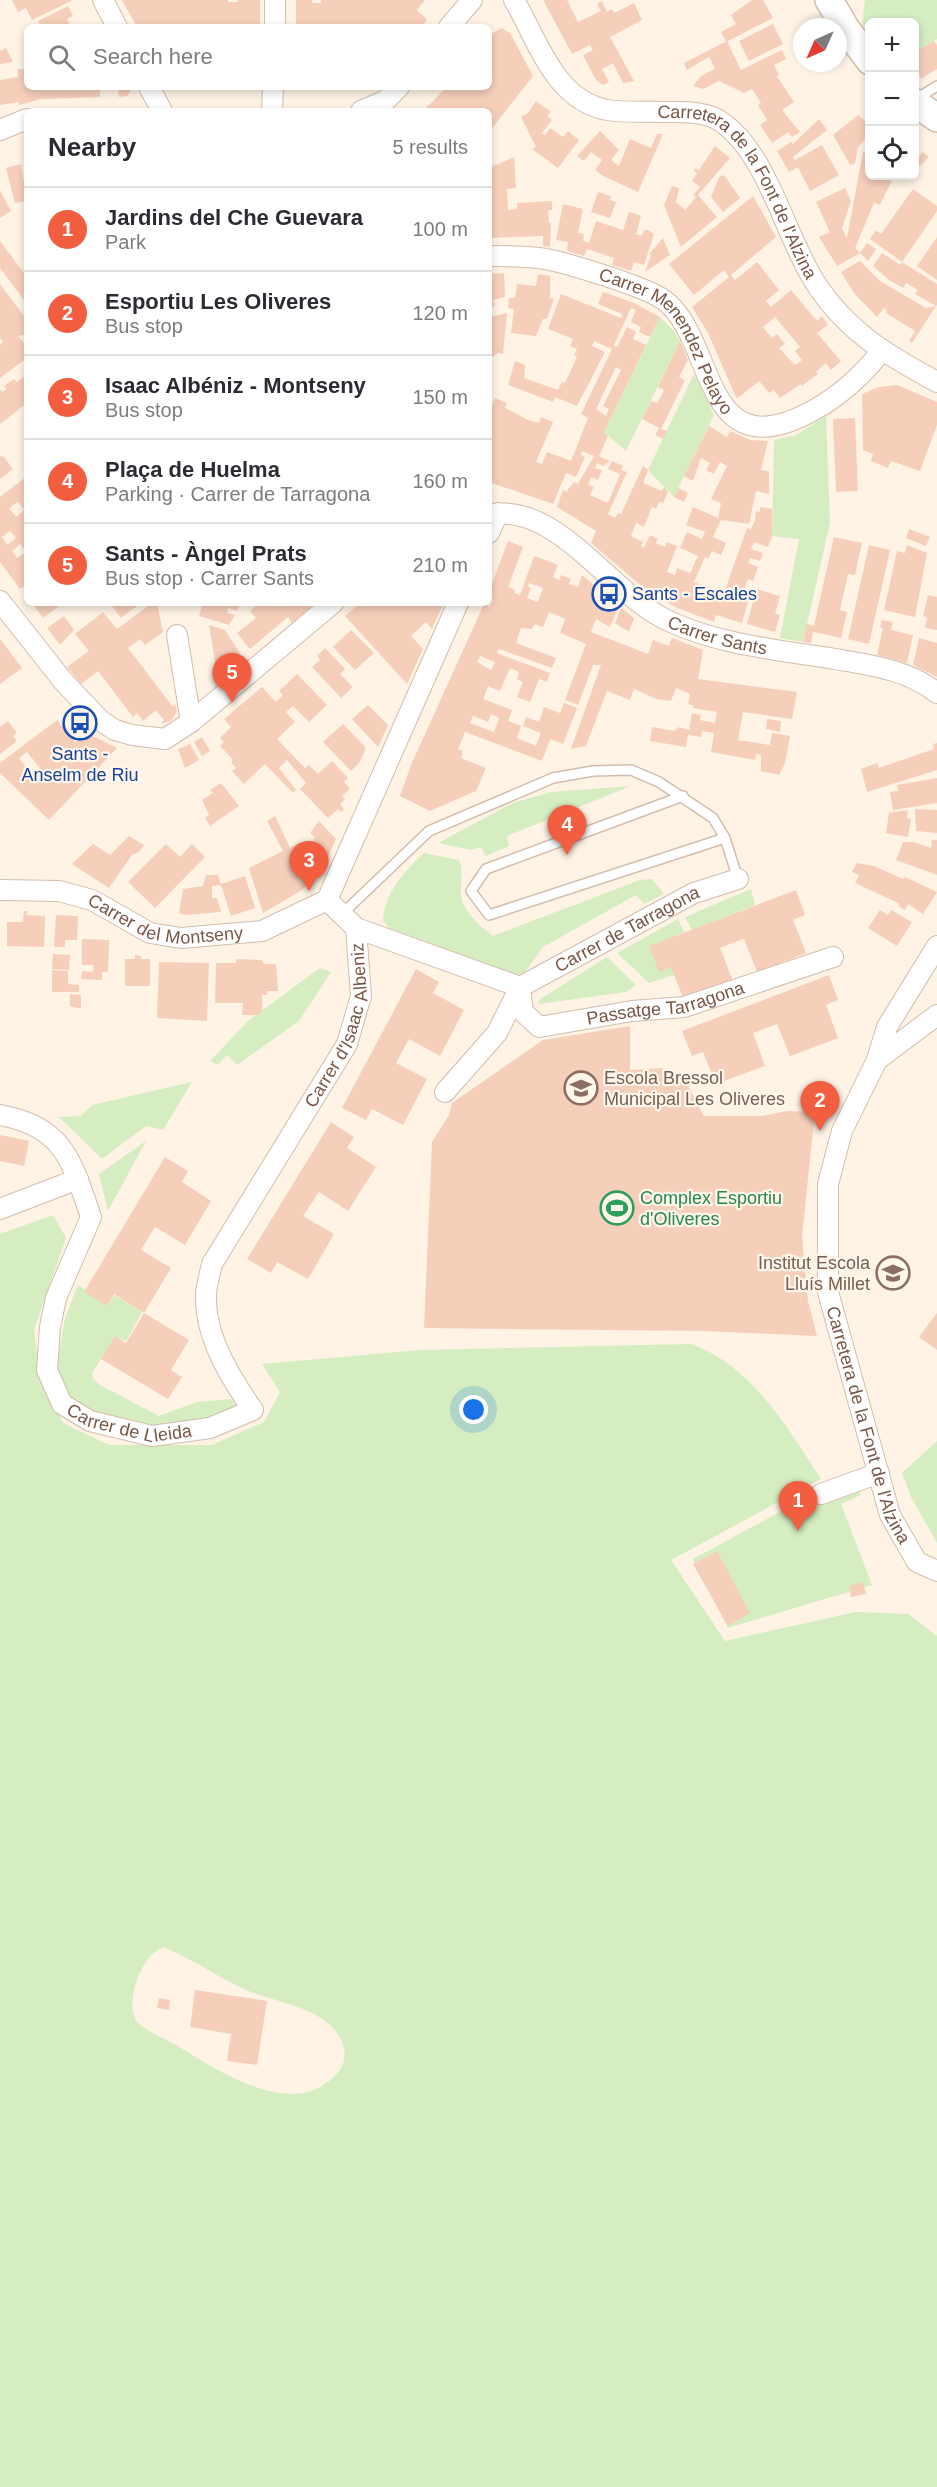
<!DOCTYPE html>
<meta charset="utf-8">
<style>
:root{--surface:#fff;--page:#f2f2f3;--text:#2b2b33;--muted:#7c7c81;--line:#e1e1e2;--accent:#f15f40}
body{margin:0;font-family:Arial,sans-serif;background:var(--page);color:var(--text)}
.controls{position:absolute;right:18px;top:18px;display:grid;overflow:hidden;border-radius:9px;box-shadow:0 3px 9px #0003}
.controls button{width:54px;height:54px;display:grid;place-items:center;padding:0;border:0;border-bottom:2px solid var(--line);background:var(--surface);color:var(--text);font:30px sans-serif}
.compass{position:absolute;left:793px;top:18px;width:54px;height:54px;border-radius:50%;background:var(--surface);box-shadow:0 3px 9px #0003;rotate:225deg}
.you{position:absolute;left:474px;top:1410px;width:21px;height:21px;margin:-15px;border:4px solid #fff;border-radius:50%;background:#1a73e8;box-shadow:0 0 0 9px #1a73e833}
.badge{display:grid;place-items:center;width:39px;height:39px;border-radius:50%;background:var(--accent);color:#fff;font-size:20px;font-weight:700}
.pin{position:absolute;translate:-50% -50px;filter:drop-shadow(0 2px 3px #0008)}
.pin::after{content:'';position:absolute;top:32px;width:21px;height:18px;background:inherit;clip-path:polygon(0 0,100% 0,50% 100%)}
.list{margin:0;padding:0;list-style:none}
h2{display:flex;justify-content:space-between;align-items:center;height:78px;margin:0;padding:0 24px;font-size:26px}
h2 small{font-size:20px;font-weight:400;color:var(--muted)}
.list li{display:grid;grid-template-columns:39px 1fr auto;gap:18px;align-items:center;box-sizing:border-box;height:84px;padding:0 24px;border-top:2px solid var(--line)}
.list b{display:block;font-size:22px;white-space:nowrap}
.list p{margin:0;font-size:20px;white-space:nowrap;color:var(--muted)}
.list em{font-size:20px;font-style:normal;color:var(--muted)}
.icon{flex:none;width:33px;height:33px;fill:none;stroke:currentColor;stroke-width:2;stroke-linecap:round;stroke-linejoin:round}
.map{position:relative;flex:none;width:937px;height:2487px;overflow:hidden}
.search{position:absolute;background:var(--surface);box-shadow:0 3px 9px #0003;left:24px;top:24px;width:468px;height:66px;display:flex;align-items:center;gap:15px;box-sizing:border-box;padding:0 21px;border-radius:9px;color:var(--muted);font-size:22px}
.panel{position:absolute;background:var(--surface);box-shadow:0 3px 9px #0003;left:24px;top:108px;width:468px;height:498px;border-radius:9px}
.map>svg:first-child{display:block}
.green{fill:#d5edc1;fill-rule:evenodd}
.building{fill:#f6cfba;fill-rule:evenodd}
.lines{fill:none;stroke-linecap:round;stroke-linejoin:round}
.lane-casing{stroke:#d3bcac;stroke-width:12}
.street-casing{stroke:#d3bcac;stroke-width:22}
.secondary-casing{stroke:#d6bba9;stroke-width:30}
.lane{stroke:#fff;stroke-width:9}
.street{stroke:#fff;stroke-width:20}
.secondary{stroke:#fff;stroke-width:27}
.labels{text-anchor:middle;stroke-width:4.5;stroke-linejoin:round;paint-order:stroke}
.street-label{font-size:18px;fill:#795747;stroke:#fff7ec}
.transit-label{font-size:18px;fill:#164399;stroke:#fff7ec;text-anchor:start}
.education-label{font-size:18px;fill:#785e54;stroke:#fff7ec;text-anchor:start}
.leisure-label{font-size:18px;fill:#27864d;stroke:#fff7ec;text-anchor:start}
</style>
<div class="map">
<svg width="937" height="2487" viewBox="0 0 937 2487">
<rect width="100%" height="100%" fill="#fef3e5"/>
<path class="green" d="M865,0H937V39L915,52L914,22H870L869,33L862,24Z
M660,317L673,330L680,341L626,451L604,432Z
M694,374L714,415L674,497L648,470Z
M826,416L830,523L803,642L780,638L799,539L772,536L774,440L796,435Z
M631,786L507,836L509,846L486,856L481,847L471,850L438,843L513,803L551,792Z
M424,853L459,860C464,871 460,883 461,894C462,911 481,927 493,936L640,880L652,879L664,894L644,904L636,895L543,947L525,972L517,975L389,928L383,921C384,893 405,871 424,853Z
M751,889L755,905L692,930L685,917Z
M678,919L684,932L652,947L660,970L673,967L674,975L649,983L617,953Z
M607,957L636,985L626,992L539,1004V1000Z
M320,968L331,972L299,1021L237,1065L227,1055L218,1065L210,1061L248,1021Z
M192,1082L163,1130L146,1126L102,1159L59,1117L81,1116L92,1105Z
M146,1141L108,1211L99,1174Z
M53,1215L66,1238L34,1330L39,1370L63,1423L109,1445H212L264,1422L280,1392L262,1364L420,1350L691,1344C751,1365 788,1428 821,1479L671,1560L725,1641L856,1612L908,1614L937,1636V2487H0V1234ZM163,1947C191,1958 216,1976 244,1989C277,2004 330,2007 343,2045C346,2053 345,2064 339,2071C297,2124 220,2072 176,2045C167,2040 143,2029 137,2022C126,2006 137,1972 149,1958C152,1953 159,1950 163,1947Z
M78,1285L108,1305L114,1295L142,1312L126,1341L115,1337L92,1373L93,1379L100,1385L159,1416L197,1402L232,1399L235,1405L234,1411L184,1427L151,1426L86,1411L69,1399L56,1370L65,1318Z
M937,1441V1543L911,1497L902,1473Z
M828,1486L858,1487L861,1495L841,1504L872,1585L728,1628L693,1559Z"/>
<path class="building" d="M12,0H73L32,20L26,8L18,12Z
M122,0H228V2H238V0H260V27H137Z
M296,0H312V3H321V0H425L417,10L427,20L421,27H296Z
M543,0H567L578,22L601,11L597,4L602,1L607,12L612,9L614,13L634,3L642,20L610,37L634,81L623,83L613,63L602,69L609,82L603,85L596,80L583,55L593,50L590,45L572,54Z
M752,0H763L773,18L726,42L721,32L736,24L731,15Z
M68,6L73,16L67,19L71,27H41L38,21Z
M773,24L783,44L749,61L739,41Z
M502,28L510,33L533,76L489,132V111H423L447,87H489V35Z
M727,41L741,70L782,50L786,59L774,65L779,75L777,76L794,102L782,110L800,132L792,137L788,132L772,143L760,125L767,120L758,105L761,103L752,89L744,93L719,81L703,89L693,86L701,76L715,69L709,57L687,70L684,63Z
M934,41L937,45V69L921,79L915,67V52Z
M6,48L13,62L0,64V51Z
M18,69H27V87H100V97L41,99L19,105V102L0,105V80L18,77Z
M118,87H133L127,96L119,97Z
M536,101L551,112L547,116L552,120L542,133L545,135L550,128L563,137L568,131L579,140L558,168L532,149L536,147L521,117L528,113Z
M858,115L870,125V134L858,147L855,164L850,165L833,135Z
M819,119L827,130L793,157L795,160L822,145L839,175L810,191L798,167L789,172L777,151L791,142L793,144Z
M600,131L619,150L611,160L619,166L630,139L651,148L657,134H663L638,192L603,176L595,170L602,160L591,152L584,161L577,156Z
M715,146L730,158L698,195L717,217L681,247L664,205L672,186L679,188L676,202L685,210L696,197L693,195L700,187L692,181L697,173L694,171L695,168L699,170Z
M870,149V176H894L880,205L874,203L855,248L860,253L837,266L819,237L830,232L816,202L845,188L851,201L842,228L847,238L863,152Z
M923,152L929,157L920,166L915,161Z
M514,157L516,188L507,189L508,210L517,209V203L552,201V210H548L549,223H551L550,247L543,246V236L489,238V168Z
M21,164L27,201L15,203L6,168Z
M724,175L740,198L723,212L711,197L719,177Z
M913,189L937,206V211L902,262L870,239L876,230L881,234Z
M0,190L11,211L0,218Z
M598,192L611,196L610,200L616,202L610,218L591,212Z
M753,196L776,237L731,275L735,280L757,262L779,290L766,301L771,307L791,290L817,321L822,316L828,325L817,333L841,361L831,370L826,363L816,372L818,374L802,386L801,384L780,398L774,390L769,393L759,381L738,398L736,397L708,333L692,307L729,277L724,270L694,295L669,264ZM775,317L800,347L795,351L802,360L795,365L779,348L785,344L777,334L772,338L763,327Z
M563,204L583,209L578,233L584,234L583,241L589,243L596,221L623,230L629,212L641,216L636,234L642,236L644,230H648L654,234L644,265L634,262L631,271L612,265L614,258L587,249L584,256L567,251L568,242L556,240Z
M937,237V280L917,266Z
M663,238L670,255L645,272L651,255L649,254Z
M0,241L27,277V304L0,268Z
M867,243L876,249L868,261L860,253Z
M882,253L900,265L902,262L937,284V305L936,306L912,343L909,341L915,331L886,313L887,310L884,308L877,317L854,293L841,272L860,261L880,281L926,308L936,306L915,294L918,290L906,283L903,288L889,280L873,266Z
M504,273L505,297L493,300L495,306L489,308V274Z
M538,274L550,276V298L554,299L547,319H543L536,336L511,333L514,309L508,308L509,298H515L517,284L536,286Z
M0,284L27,320V334L18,336L27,347V358L0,378V345L3,342L0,338Z
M603,292L634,303L660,317L650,337L639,332L641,327L631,322L636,310L631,308L614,345L617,347L627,327L636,332L633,339L646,345L604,432L608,436L599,456L610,461L604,466L597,463L595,468L602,470L598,480L591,477L588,485L594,487L590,495L608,503L620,474L608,469L612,461L623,466L621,470L627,472L608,514L615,518L618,513L621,514L643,466L648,470L643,483L662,491L664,487L668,492L663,503L659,502L656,509L652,507L644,527L636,523L631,536L643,542L641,546L644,548L650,535L658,539L656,543L665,547L667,542L677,546L667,572L675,575L677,568L690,573L698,556L680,548L687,532L702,539L705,532L686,525L693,507L718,518L721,503L711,499L727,466L720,462L714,474L706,470L710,463L701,458L693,481L684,476L709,426L727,437L730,431L750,440L768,441L761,470L769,471V494L756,491L749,524L721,520L713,537L726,543L721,555L712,551L708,559L705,557L694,582L724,593L747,528L751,529L755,521L756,511L760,512V507L772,509V536L768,547L754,542L751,549L763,553L760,561L750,558L748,563L758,567L753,581L748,579L744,589L751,592L742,623L716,615L714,622L675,607L645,589L591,543L596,531L557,507L563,490L566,492L574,482L578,484L594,456L582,451L581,455L585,457L576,477L566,473L553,504L489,482V412L495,398L507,403L505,408L528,420L539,423L541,417L553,422L536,462L542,464L547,452L571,461L588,418L581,414L612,349L594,341L592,346L605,352L577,406L555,397L553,402L508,385L515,361L525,365L524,378L558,390L562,382L565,383L577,357L574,355L577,349L570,346L573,339L548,329L561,294L621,318L622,314L598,304ZM616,367L621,370L603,406L609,409L606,416L596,409Z
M507,313L503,354L498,353L489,359V317Z
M680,341L688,360L679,377L685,380L661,429L667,431L663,439L655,435L659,428L642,419L651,401L657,403L664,390L658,387Z
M27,374V403L0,424V389L2,392L7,389L4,386L14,379L17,382Z
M897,385L937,402V425L920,471L891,461L888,468L871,461L873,454L863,450L862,394L879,387Z
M855,418L858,491L836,492L833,419Z
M0,456L4,457L13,469L0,479Z
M27,476V584L20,589L0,562V497ZM18,502L24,510L16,517L9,508ZM10,531L16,538L7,545L2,537ZM20,544L26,552L17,558L12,551Z
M678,488L688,493L684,502L674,497Z
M909,529L930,537L926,546L906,538Z
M834,537L862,543L855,575L848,574L840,610L847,612L841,638L813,632L811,643L803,642L807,624L814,626Z
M508,541L523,547L508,587L515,590L514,593L520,595L534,556L537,557L558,565L553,577L559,580L561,575L571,579L569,584L578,587L582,575L619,606L610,627L596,619L591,632L648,654L653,640L669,646L672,638L703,650L698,679L797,692L792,719L743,712L738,740L770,745L772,733L790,736L785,763L779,775L761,771V755L756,754L755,760L711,752L714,733L702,731L701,737L688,735L686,747L650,741L652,727L674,731L679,727L689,730L692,713L701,715L700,720L715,723L717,712L693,708V705L688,704L690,694L676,688L671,701L657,699L634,689L630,700L607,691L586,746L571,749L601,665H593L578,705L565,700L586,644L560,633L565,619L549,612L543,627L535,624L532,629L521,628L516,643L556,658L552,668L499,649L497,653L550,673L547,682L539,679L530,702L517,697L523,682L517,679L519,672L510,668L500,691L488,686L483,699L512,710L508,721L521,726L517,738L536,746L541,733L523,726L526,717L539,722L544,707L560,713L564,703L577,708L563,744L550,739L542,761L465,732L458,749L463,751L461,758L486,768L476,791L430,811L400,796L411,765L484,604L490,607L493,599L489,598V592ZM529,583L543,588L538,602L527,598L531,588L528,587ZM480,656L495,662L491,670L477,662ZM491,714L499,718L494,732L470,723L473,716L488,722Z
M869,545L890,550L869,644L848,639Z
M907,545L927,553L915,617L884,610L897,551L905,553Z
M756,589L780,596L775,614L780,615L775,632L747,624Z
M928,595L937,597V630L925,628L927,617L923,616Z
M32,603H63L43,618Z
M116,603H141L121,618L112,606Z
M152,603H157L163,632L145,645L140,639L128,648L173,707L175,704L177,711L171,721L161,724L164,720L156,710L143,721L137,713L133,717L98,671L81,684L67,667L89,651L75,634L103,612L117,629Z
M203,603H241L237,611L228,608L227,613L235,615L229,625L199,616Z
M260,603H276L279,607L284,603H309L311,607L292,623L288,617L250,649L237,633L256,618L250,611Z
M360,603H444L432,629L426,622L411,636L423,649L407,684L345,616Z
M621,608L634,618L629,632L615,623Z
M64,616L74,630L60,645L47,628Z
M882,620L893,622L891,630L913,635L907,663L877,655L883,628L880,627Z
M209,625L225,630L240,653L217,673Z
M351,630L374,653L355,670L333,647Z
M919,638L937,643V677L913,665Z
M0,639L22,668L0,684Z
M325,648L345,669L340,674L353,687L341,698L312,667L320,660L317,656Z
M297,674L327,705L309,722L293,706L286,712L295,722L277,739L305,768L309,765L318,774L332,761L348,778L344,782L350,789L342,796L345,799L340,804L344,809L341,812L338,809L328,818L300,789L306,783L287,760L279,768L296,790L293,793L265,764L244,784L232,771L236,768L231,762L233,760L220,746L224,742L220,738L231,727L224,719L262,687L276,702L283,695L279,691Z
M368,705L388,725L378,747L352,719Z
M767,719L781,721L780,732L766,729Z
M57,720L75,743L87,733L117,748L49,820L0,773V763ZM27,752L43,772L35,779L19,758Z
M8,721L17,733L13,736L17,741L0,754V727Z
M343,724L366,748L360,762L351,771L323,742Z
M202,737L210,751L202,756L194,742Z
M937,743V770L867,792L861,769L877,763L879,768L934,749L933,744Z
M190,744L199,760L185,768L178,749Z
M937,778V803L893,810L890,792L898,791L897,785Z
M221,783L239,806L210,826L205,818L209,815L202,800L213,793L210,790Z
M915,809L937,810V833L916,831Z
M908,810L907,818L911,819L908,837L886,833L889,813Z
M275,816L290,848L300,842L320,872L302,890L263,913L249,868L283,851L267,821Z
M319,821L336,839L327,859L314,847L317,843L313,840L315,837L310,833Z
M129,836L144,845L139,852L132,855L109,888L72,864L93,844L110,855Z
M932,840H937V875L896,860L903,842H914L931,848Z
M166,844L180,857L192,844L205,857L155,908L128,882Z
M857,863L874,866L903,879L905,877L937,892L923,914L908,904L905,910L898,906L900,904L855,883L859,875L852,872Z
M206,875H218L221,884L245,876L255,908L231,916L221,885L212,886V898H217L221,912L185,915L179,913L183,889L203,886Z
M796,890L805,915L793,920L806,953L757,972L744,939L732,943L720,948L733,981L684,1000L671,967L659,972L649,946Z
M880,910L888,915L891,910L912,922L897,946L868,928Z
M24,911H27V915L45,916L44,947L7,946V922H23Z
M56,915L78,916L77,940H65V947H54Z
M82,939L109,940L108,972H102V980L81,979L82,971L93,972L94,965H82Z
M53,954L70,955L69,970L52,969Z
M135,955L141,956V959H150V986H125V959H135Z
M237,959L262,960L264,964H276L278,991H267V995H262V1011L257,1015H242L243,1003H215L216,963H235Z
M159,962L209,963L207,1021L157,1018Z
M416,969L439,982L433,993L464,1010L440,1056L409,1039L396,1063L427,1079L403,1125L372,1109L366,1120L342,1108Z
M52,970L68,971V984L79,985V992H52Z
M829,975L838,1000L826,1005L838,1038L790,1056L777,1024L753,1033L765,1066L716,1084L703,1052L692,1056L682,1031Z
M70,994L81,995V1009L70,1006Z
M630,1026V1070L663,1068L662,1074L681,1073L704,1116H761L788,1111L815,1112L802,1236L808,1301L817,1336L703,1331L424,1328L432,1142L449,1115L452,1103L543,1040Z
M331,1122L354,1137L347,1148L376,1167L348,1211L319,1192L303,1216L334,1234L308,1279L277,1262L271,1273L247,1259Z
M0,1135L29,1141L24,1166L0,1161Z
M165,1157L188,1171L182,1182L211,1201L185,1245L155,1227L141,1250L171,1268L144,1313L189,1340L171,1370L182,1377L168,1399L101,1359L115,1336L126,1343L144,1313L114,1294L107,1306L84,1292Z
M937,1313V1350L919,1337Z
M717,1551L750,1613L728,1626L693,1564Z
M863,1582L866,1594L851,1597L849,1586Z
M195,1990L267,2001L257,2065L227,2061L231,2034L190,2027Z
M159,1998L170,2000L169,2010L157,2008Z"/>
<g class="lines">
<g class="lane-casing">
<path id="lane" d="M916,99L937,86
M683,796L486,869L471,891L489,915L725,838
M342,914L429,831L553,778L593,771L631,770L659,782L713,818L725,838L738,879"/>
</g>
<g class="street-casing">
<g id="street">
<path d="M103,0L117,27"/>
<path id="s1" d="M514,0C538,40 554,100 607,110C626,113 647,111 666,112C685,112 708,111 723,123C769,156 786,240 818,287C849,333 889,356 937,382"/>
<path d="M275,27V0"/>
<path d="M449,27L472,0"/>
<path d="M149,87L162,111"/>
<path d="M272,111L273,87"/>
<path d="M361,111L385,101L399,87"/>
<path d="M0,130L27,119"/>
<path id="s2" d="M489,256C505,256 523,256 539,258C563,261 646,287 664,300C713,337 702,451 788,422C826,408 856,383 881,352"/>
<path id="s3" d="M489,515C553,501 607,587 659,616C711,644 778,650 835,659C870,665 909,670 937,693"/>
<path d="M489,533L498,513"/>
<path d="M0,601L63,681L101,721L115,730L132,735L165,739L191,722L333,603"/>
<path d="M177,635L191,722"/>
<path id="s4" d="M0,890L59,891L92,900L150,933L181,938L262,931L327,900"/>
<path d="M327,900L458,603"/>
<path d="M356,928L520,987"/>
<path id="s5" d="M520,987L523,1012L539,1027L632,1011L684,1007L833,957"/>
<path id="s6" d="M937,1015L877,1060L842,1131L828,1184V1292L890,1515L917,1562L937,1571"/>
<path d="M877,1060L887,1027L937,946"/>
<path id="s7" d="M445,1092L497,1033L520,987L694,893L738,879"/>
<path id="s8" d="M0,1115C64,1126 72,1162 91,1217L56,1298L50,1327L47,1370L62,1404L90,1421L152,1436L210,1428L253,1410C230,1377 205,1337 206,1296C206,1285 210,1274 212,1264L347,1044L361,996L356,928L327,900"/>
<path d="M0,1209L78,1179"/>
<path d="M821,1494L879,1473"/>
</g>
</g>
<g class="secondary-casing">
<path id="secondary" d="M829,0L846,29L870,61
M914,102L937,118"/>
</g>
<use href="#lane" class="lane"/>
<use href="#street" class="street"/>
<use href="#secondary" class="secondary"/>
</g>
<defs>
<g id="bus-ring" transform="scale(1.725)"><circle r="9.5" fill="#fff7ec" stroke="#1a4fb4" stroke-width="1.5"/><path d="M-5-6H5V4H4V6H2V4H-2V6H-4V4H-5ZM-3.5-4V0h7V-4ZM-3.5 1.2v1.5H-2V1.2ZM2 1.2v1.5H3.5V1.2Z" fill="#1a4fb4"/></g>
<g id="school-ring" transform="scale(1.725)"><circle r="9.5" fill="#fff7ec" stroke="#8d6e63" stroke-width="1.5"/><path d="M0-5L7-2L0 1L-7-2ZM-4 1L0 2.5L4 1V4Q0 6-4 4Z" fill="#8d6e63"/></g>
<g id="stadium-ring" transform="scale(1.725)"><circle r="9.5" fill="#fff7ec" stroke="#2e9e5b" stroke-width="1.5"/><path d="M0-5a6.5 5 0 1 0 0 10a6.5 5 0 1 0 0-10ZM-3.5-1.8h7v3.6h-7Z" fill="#2e9e5b"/></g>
</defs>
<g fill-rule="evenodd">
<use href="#bus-ring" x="609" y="594"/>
<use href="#bus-ring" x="80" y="723"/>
<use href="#school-ring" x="581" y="1088"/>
<use href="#stadium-ring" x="617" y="1208"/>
<use href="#school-ring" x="893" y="1273"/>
</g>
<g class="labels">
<g class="street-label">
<text dy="6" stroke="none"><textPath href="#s1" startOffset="324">Carretera de la Font de l'Alzina</textPath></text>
<text dy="6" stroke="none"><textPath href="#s2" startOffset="213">Carrer Menendez Pelayo</textPath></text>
<text dy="6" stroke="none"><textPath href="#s3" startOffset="266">Carrer Sants</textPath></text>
<text dy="6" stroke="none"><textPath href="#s4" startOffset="172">Carrer del Montseny</textPath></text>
<text dy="6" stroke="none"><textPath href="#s7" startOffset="252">Carrer de Tarragona</textPath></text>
<text dy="6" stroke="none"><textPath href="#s5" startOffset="176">Passatge Tarragona</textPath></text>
<text dy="6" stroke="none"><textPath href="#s8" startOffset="978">Carrer d'Isaac Albeniz</textPath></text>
<text dy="6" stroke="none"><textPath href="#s8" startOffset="417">Carrer de Lleida</textPath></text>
<text dy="6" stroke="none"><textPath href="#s6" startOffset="456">Carretera de la Font de l'Alzina</textPath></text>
</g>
<g class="transit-label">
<text x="632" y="600">Sants - Escales</text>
<text x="80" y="760" text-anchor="middle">Sants -<tspan x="80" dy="21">Anselm de Riu</tspan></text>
</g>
<g class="education-label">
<text x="604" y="1084">Escola Bressol<tspan x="604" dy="21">Municipal Les Oliveres</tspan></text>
<text x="870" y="1269" text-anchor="end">Institut Escola<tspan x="870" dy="21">Lluís Millet</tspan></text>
</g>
<g class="leisure-label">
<text x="640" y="1204">Complex Esportiu<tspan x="640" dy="21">d'Oliveres</tspan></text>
</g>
</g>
</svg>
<div class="controls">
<button>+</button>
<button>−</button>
<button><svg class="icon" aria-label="locate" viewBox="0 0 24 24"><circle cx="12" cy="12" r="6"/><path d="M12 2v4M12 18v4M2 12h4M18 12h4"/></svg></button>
</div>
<svg class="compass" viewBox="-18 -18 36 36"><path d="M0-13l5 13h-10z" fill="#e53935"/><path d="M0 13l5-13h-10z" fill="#7c7c81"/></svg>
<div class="you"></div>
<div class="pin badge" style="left:798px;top:1531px">1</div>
<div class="pin badge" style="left:820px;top:1131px">2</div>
<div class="pin badge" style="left:309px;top:891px">3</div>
<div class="pin badge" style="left:567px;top:855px">4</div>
<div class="pin badge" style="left:232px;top:703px">5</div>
<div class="search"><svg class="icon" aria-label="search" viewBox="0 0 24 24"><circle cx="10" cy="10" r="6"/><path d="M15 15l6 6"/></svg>Search here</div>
<section class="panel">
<h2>Nearby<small>5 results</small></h2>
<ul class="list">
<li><span class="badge">1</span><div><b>Jardins del Che Guevara</b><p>Park</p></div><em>100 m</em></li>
<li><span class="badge">2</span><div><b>Esportiu Les Oliveres</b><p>Bus stop</p></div><em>120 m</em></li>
<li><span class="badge">3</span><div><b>Isaac Albéniz - Montseny</b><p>Bus stop</p></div><em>150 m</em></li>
<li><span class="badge">4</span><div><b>Plaça de Huelma</b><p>Parking · Carrer de Tarragona</p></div><em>160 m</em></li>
<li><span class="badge">5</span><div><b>Sants - Àngel Prats</b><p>Bus stop · Carrer Sants</p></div><em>210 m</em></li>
</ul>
</section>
</div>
